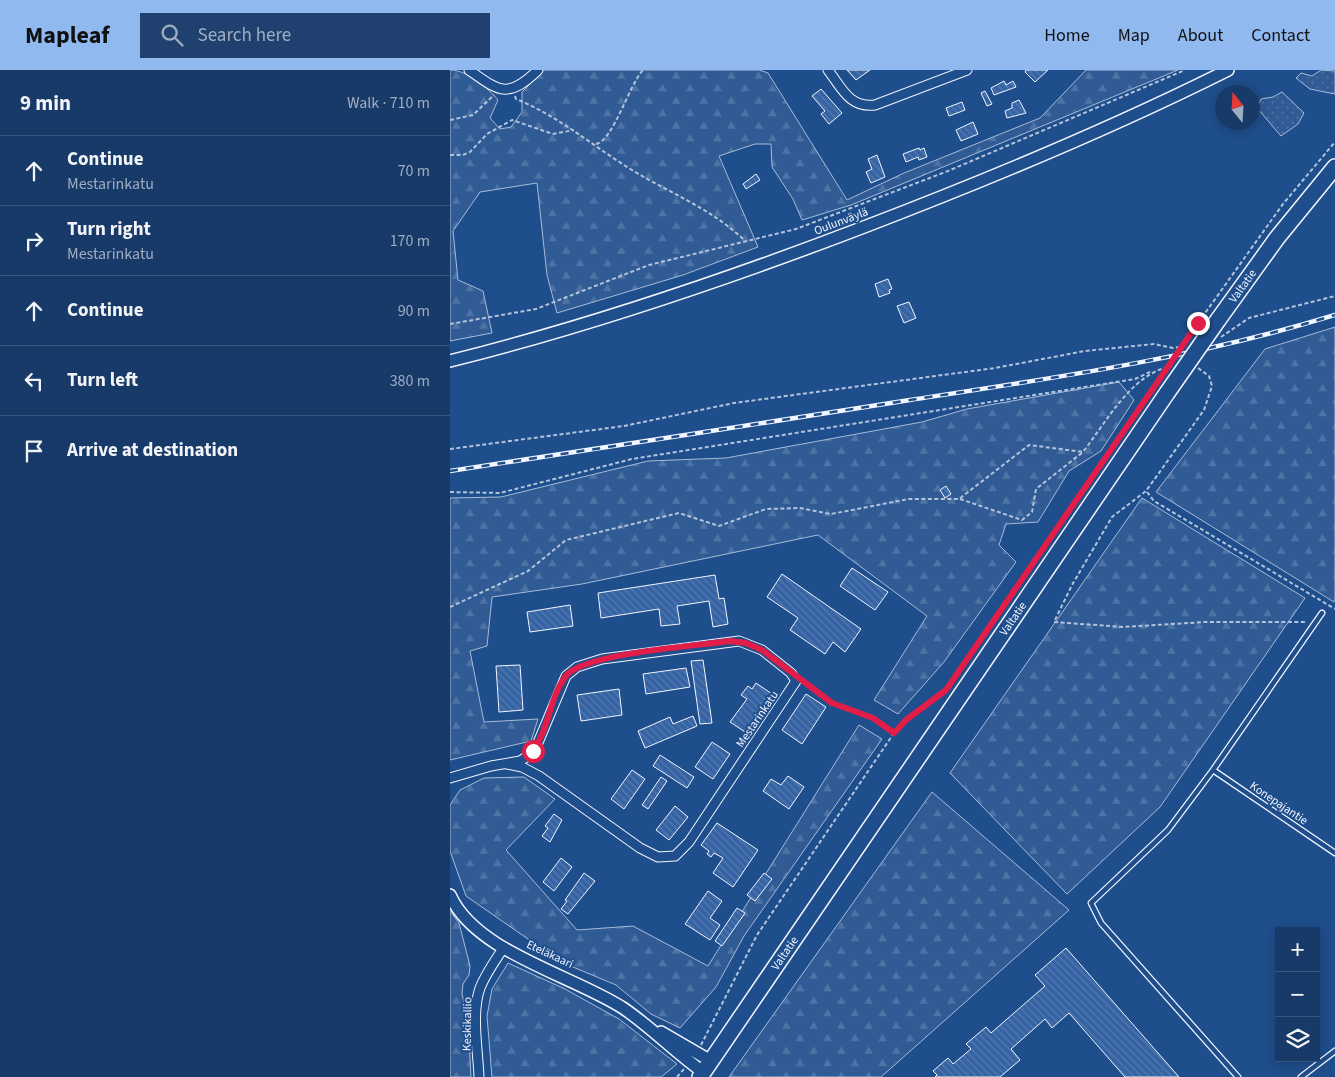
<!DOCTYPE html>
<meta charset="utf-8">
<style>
:root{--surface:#173a69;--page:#20416f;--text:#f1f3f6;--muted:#9eadc0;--line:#36547d;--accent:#90b9f0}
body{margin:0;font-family:"Source Sans 3",sans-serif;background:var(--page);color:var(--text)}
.controls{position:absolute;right:15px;bottom:15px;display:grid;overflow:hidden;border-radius:0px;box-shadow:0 2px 12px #0003}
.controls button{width:45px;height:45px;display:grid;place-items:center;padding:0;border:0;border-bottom:1px solid var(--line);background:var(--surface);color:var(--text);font:25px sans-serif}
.compass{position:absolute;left:765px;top:15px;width:45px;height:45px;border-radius:50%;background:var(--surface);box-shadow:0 2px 12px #0003;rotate:342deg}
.stop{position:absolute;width:15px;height:15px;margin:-11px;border:4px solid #e11d48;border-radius:50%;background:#fff}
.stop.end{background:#e11d48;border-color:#fff;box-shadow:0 1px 5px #0008}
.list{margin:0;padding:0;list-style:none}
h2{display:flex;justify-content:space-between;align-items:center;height:65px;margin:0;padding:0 20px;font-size:21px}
h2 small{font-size:16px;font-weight:400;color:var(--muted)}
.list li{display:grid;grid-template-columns:32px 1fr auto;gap:15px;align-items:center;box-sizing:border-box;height:70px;padding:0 20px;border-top:1px solid var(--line)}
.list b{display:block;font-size:19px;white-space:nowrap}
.list p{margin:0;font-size:16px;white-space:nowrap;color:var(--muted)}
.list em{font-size:16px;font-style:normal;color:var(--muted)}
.icon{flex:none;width:28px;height:28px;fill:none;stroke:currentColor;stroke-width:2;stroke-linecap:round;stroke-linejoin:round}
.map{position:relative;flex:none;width:885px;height:1007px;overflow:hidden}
header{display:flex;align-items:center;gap:30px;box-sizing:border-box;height:70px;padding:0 25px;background:var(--accent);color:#111}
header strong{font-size:24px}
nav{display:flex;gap:28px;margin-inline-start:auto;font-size:18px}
.search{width:350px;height:45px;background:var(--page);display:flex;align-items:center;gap:12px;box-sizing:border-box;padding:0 18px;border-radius:0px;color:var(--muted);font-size:19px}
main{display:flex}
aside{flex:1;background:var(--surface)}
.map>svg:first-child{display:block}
.grass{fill:url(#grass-dots);stroke:#a8bbd7}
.forest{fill:url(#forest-firs);stroke:#a8bbd7}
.building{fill:url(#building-back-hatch);stroke:#f2f6ff}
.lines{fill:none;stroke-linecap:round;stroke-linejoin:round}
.lane-casing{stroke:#f2f6ff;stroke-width:7}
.street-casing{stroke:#f2f6ff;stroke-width:11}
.secondary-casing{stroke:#f2f6ff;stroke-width:14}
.highway-casing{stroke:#f2f6ff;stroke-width:18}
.path{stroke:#b3c4dc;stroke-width:2;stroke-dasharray:4 2.5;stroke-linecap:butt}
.lane{stroke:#1f4e8c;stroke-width:4.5}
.street{stroke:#1f4e8c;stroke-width:9}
.secondary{stroke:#1f4e8c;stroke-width:11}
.highway{stroke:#1f4e8c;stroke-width:15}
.rail-casing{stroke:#f2f6ff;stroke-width:4.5}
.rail{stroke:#1f4e8c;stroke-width:2.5;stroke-dasharray:8;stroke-linecap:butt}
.highway-bridge-casing{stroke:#f2f6ff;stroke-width:18;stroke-linecap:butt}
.path-bridge{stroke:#b3c4dc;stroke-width:2;stroke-dasharray:4 2.5;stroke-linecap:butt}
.highway-bridge{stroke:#1f4e8c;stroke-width:15}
.route{stroke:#e11d48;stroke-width:6}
.labels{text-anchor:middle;stroke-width:4;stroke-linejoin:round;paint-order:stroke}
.street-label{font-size:12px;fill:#f2f6ff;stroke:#1f4e8c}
</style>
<header>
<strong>Mapleaf</strong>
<div class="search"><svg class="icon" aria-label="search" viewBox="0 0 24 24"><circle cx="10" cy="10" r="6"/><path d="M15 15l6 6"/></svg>Search here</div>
<nav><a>Home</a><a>Map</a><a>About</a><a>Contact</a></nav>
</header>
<main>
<aside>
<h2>9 min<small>Walk · 710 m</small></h2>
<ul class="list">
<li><svg class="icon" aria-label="ahead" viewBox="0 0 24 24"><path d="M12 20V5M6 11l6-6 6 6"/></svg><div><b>Continue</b><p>Mestarinkatu</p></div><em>70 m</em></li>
<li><svg class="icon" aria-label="right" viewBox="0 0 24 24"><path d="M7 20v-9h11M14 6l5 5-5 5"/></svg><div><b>Turn right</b><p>Mestarinkatu</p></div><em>170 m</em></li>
<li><svg class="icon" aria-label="ahead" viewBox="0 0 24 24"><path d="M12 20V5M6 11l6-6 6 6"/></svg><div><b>Continue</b></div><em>90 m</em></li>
<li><svg class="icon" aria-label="left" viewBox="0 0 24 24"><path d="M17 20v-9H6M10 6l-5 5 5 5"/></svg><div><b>Turn left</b></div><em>380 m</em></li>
<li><svg class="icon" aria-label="arrive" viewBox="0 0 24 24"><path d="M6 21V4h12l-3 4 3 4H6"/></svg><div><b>Arrive at destination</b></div></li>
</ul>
</aside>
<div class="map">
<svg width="885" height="1007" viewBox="0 0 885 1007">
<defs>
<pattern id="grass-dots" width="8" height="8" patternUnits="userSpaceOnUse" patternTransform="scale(1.25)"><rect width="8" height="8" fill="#305b95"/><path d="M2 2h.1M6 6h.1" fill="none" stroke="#4e73a5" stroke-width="1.8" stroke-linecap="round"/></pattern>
<pattern id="forest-firs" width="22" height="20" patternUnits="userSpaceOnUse" patternTransform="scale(1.25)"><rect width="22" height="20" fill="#305b95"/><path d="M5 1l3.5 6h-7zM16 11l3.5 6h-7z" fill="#4e73a5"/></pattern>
<pattern id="building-back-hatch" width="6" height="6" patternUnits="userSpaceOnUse" patternTransform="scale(1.25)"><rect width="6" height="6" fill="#3563a3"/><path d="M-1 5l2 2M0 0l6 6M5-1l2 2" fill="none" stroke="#537ab1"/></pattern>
</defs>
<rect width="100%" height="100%" fill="#1f4e8c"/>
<path class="grass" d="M871,0L885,1V24L860,19L846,8L851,3L862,6Z
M832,22L854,43L848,54L831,66L807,38L811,29L823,27Z"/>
<path class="forest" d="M0,0C17,0 37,17 48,30L40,48L50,59L61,57L72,42V22L94,0H309L318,3L397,130L454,103L590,48L636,0H728L401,135L352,150L343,129L322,97L321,74H305L269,86L308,177L233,205L107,243L97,205L87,113L30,122L3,161L8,210L33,221L42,263L0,271Z
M885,257V530L884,532L706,422L815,279Z
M669,312L684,330L651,381L619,401L588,452L556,454L549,475L566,492L494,592L448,644L424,630L477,546L368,465L132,514L42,527L37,576L20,581L34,652L88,649L81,671L0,690V428L51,427L198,391L276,388L472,352L517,339Z
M692,428L855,528L710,737L617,824L500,703Z
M409,655L432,669L294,866L266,917L230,958L201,944L166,915L111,892L16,826L0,781V735L10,720L34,708L74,707L105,729L56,780L127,860L183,856L258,896Z
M482,722L619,840L431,1007H279Z
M0,841L9,853L20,896L19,905L13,914L12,924L18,950L21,1007H0Z
M58,893L115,919L169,949L227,994L211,1007H42L37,946L42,919Z"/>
<path class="building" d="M397,0H420L406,10Z
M576,0H598L585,12L575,2Z
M554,11L556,15L563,11L566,17L544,25L541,18Z
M371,19L392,43L379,54L371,44L375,41L362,26Z
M535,21L542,34L537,36L531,23Z
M569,30L576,43L557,48L555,41L562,38V33Z
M512,32L515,40L499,46L496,38Z
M523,52L528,64L511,71L506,60Z
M469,78L470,80L474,78L477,87L469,90L468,87L456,92L453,84Z
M427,85L435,107L421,113L416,102L422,99L418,89Z
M306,104L310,110L296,119L293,114Z
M438,209L442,219L439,220L440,223L429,227L425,214Z
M459,232L466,248L454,253L447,236Z
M496,416L501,424L495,428L490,420Z
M402,498L438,522L425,540L390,516Z
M332,504L411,559L395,582L383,572L375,584L340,560L348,548L317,527Z
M265,505L269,529L274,528L278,554L263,557L259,531L227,536L230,554L211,556L209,539L151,548L148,523Z
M120,535L123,556L80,562L77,542Z
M253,590L262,653L250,654L241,591Z
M70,595L73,640L49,642L46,596Z
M236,598L240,617L196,624L193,604Z
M306,613L322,624L295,662L280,652L297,629L291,625L298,616L302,619Z
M169,619L172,645L131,651L127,625Z
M356,624L376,637L352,674L332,660Z
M243,646L247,656L195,678L188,661L220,647L223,654Z
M262,672L280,684L263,709L245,697Z
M210,685L244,707L237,718L203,696Z
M182,700L195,709L174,739L161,729Z
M338,706L354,717L339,739L313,721L321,709L331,715Z
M211,707L217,711L198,739L192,735Z
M225,736L238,747L219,770L206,760Z
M104,744L112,750L100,772L92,766L98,758L95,756Z
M267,753L308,780L283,817L263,803L273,788L264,783L261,787L257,784L259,781L251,775Z
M111,788L122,797L104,821L93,812Z
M134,803L145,811L118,844L111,839L117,831L115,830Z
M314,803L322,809L305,831L297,825Z
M258,821L272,831L260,848L270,855L260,870L235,854Z
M287,838L295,843L272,876L265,871Z
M616,878L729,1007H675L619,943L602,958L595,949L561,979L570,990L550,1007H485L487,1005L483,1001L498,988L503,994L521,979L516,974L536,957L541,963L595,916L585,905Z"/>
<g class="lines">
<g class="lane-casing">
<path id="lane" d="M763,700L885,783
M788,1007L651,853L641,833L718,760L763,700L872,543
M851,1007L885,981"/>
</g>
<g class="street-casing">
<path id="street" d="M19,0C50,22 58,29 88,0
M378,0C392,18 399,38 425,35L517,0
M0,708L41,696L70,691L78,686L87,675L116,606L127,597L152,589L289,571L312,580L341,603L346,611L239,772L225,786L208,787L190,778L89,706L72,697L57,694
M29,1007C28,980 21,944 30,918C36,903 45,891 54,877"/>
</g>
<g class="secondary-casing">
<path id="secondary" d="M0,291C140,256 278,209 414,157C537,110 660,59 778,0
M0,825C25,882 122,905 173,938C201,957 225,982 253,1002
M211,962L261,991"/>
</g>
<g class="highway-casing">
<g id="highway">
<path id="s1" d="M768,250L827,168L885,97"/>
<path id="s2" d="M250,1007L717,323"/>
</g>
</g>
<path class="path" d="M65,26L66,29C106,45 138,72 174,95C214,121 260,137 294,170
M0,50L23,45L44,25
M146,74C163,71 179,15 193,0
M0,85H13L20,82L37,64L62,50L103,64L124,60
M748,253L833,134L885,72
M0,254L86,239L199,195L346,159L498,101L735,0
M771,267L799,248L885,226
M748,298L759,306L762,316L754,340L696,421L662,447L622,515L604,552L673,557L755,552H857
M0,379L174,356L284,333L545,298L635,281L704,274L723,278L735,276
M0,422L50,423L182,389L685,309L702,301
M697,422L704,431L885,539
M510,429L572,450L582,442L586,419L633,382
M0,537L78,501L116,470L229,443L269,456L316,439L350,438L381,444L459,429H509L579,375L633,382C657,351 682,303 722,296
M355,613L382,633L423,648L444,663
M251,975L307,865L444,663L456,650L496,620L704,317
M227,1007L234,999"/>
<use href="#lane" class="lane"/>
<use href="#street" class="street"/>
<use href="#secondary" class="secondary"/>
<use href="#highway" class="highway"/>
<g class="rail-casing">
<path id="rail" d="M0,401C153,378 307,354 460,330C604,308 745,288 885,245"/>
</g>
<use href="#rail" class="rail"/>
<g class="highway-bridge-casing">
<path id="highway-bridge" d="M717,323L768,250"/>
</g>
<path class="path-bridge" d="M704,317L748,253"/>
<use href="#highway-bridge" class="highway-bridge"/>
</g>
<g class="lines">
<path class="route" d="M83,681C99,659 99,629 115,607C132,583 247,576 280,571L296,573L312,580L382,633L423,648L444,663L456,650L496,620L748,253"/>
</g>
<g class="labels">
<g class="street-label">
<text transform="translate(391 151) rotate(-21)" y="4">Oulunväylä</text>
<text dy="4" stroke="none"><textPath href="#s1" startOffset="42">Valtatie</textPath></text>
<text dy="4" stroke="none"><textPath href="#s2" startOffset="555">Valtatie</textPath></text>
<text transform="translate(307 649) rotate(-56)" y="4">Mestarinkatu</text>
<text transform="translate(829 733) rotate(34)" y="4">Konepajantie</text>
<text dy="4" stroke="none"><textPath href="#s2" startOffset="150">Valtatie</textPath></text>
<text transform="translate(100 884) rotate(25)" y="4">Eteläkaari</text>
<text transform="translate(17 954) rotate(-89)" y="4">Keskikallio</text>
</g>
</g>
</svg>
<div class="controls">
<button>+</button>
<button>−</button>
<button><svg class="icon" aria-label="layers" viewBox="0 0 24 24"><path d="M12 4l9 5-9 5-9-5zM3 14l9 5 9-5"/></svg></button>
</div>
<svg class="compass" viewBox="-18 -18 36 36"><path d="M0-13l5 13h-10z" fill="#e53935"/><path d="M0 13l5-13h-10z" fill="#9eadc0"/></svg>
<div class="stop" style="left:83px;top:681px"></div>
<div class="stop end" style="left:748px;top:253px"></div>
</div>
</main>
